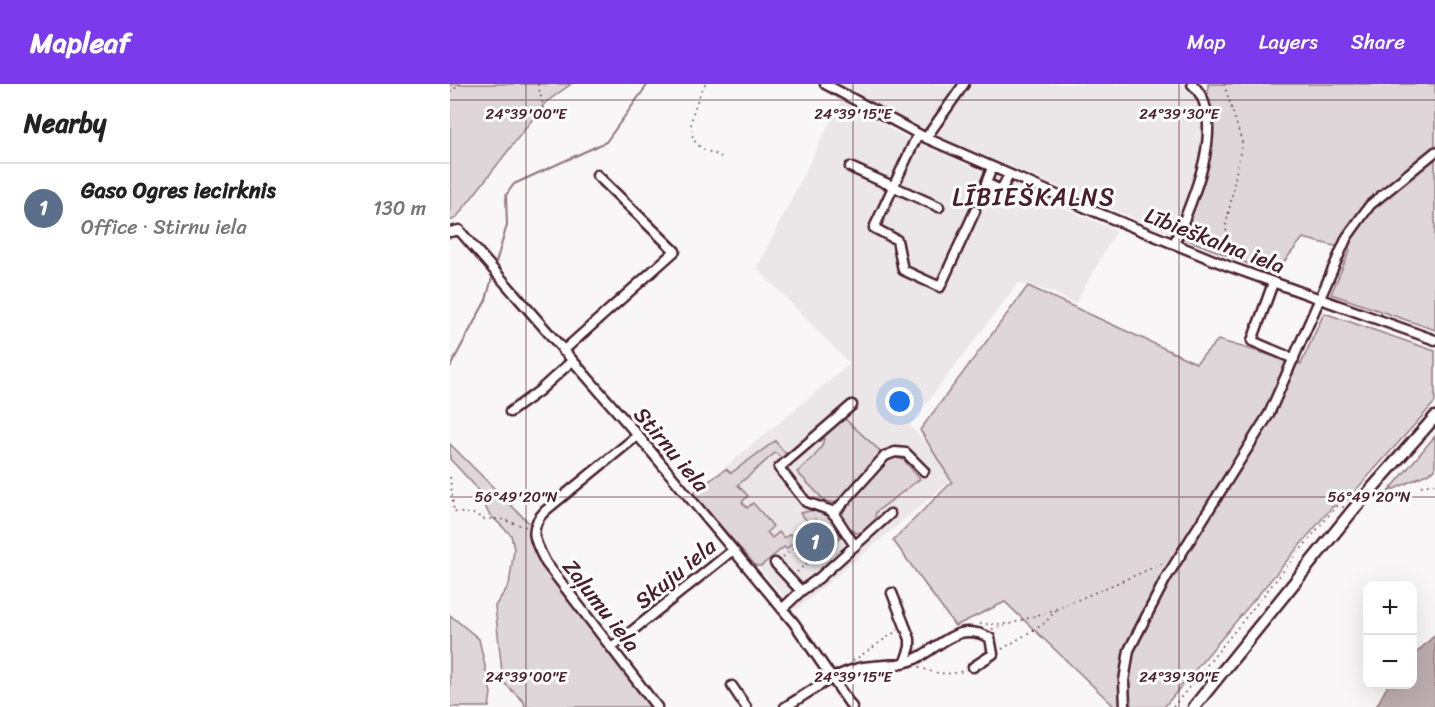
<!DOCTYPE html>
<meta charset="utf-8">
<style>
:root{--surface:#fff;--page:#f2f2f2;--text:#222;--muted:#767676;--line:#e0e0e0;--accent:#7c3aed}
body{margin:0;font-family:Sriracha,sans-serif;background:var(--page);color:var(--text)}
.controls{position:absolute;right:18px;bottom:18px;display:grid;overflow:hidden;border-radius:12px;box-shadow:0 6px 24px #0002}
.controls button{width:54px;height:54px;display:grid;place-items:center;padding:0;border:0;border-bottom:2px solid var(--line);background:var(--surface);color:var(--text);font:30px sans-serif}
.you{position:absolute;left:450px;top:318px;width:21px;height:21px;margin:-15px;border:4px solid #fff;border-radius:50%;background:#1a73e8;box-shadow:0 0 0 9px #1a73e833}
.badge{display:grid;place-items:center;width:39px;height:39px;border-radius:50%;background:var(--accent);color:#fff;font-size:20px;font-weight:700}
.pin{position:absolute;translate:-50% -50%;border:3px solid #fff;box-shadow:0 2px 6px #0006}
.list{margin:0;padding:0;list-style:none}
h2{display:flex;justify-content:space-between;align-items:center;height:78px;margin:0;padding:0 24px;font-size:26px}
h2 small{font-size:20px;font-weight:400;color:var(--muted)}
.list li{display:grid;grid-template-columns:39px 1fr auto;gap:18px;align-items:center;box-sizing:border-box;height:90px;padding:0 24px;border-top:2px solid var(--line)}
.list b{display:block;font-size:22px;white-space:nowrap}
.list p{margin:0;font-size:20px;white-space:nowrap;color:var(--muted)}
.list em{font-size:20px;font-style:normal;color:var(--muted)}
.map{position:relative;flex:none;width:985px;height:623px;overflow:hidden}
header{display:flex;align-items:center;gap:36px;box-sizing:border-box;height:84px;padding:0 30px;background:var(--accent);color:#fff}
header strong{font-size:28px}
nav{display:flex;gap:33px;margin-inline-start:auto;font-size:21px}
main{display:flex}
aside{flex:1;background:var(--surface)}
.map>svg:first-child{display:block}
.built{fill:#ebe6e8}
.green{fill:#ded6d9;stroke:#947a82;stroke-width:1.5}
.water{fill:#bdadb0;stroke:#8f747b;stroke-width:1.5}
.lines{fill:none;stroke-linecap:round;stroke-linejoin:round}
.stream{stroke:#8f747b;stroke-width:2}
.minor-casing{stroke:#4a1f2b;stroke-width:13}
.major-casing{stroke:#4a1f2b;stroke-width:15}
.path{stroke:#4a1f2b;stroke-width:1.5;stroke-dasharray:1.5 4.5;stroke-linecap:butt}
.minor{stroke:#fff;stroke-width:8}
.major{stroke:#fff;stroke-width:10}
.ticks{fill:none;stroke:#4a1f2b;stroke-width:1.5;stroke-opacity:0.45}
.labels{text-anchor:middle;stroke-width:6;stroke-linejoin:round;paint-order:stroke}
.street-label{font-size:22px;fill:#4a1f2b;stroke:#fff}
.neighbourhood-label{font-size:24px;letter-spacing:1.5px;fill:#4a1f2b;stroke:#fff}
.ticks-label{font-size:15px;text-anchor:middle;fill:#4a1f2b;stroke:#fff;stroke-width:6;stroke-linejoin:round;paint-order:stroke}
</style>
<header>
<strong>Mapleaf</strong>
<nav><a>Map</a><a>Layers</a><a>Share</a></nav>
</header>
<main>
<aside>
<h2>Nearby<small></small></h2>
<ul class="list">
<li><span class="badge" style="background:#5c6f8a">1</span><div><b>Gaso Ogres iecirknis</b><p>Office · Stirnu iela</p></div><em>130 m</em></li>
</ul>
</aside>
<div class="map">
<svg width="985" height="623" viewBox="0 0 985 623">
<rect width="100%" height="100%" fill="#f8f6f7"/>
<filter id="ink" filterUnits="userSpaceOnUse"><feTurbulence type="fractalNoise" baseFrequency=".0167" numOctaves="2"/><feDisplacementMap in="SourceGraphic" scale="12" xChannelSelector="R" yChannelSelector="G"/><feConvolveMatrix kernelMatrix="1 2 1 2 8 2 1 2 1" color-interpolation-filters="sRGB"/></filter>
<g filter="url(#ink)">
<path class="built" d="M383,0H752L772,53L741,158L489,53Z
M391,16L451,51L666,147L625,220L603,208L568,199L460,341L505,393L346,526L244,409L400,280L307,184Z"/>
<path class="green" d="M0,0H121L95,19L6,134L0,137Z
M758,0H985V246L881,210L900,166L853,154L824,190L733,154L757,87Z
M578,202L746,279L768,256L851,280L874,229L985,267V318L896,417L882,423L714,623H665L555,518L505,542L443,456L502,398L470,346Z
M395,335L429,366L431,373L387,419L375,417L347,388L364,373L372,362L375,350Z
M985,352V386L938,408Z
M325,357L336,370L332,374L325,369L288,401L298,412L292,418L297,424L303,419L323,442L317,448L322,454L329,448L334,454L340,450L344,454L342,457L343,459L336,465L334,463L311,482H306L244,412L245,407L276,385L281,389Z
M0,360L80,440L89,476L203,623H75L74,618L53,598L45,522L59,501L64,465L61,451L39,430L25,402L0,375Z
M444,373L454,376L470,395L426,428L425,433L427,438L414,448L406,449L397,443L393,435V428L399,415L424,391L436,375Z
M365,426C377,429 389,441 390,453L386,459L365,435L360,440L350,429Z
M0,531L29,555L41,609L39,623H0Z"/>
<path class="water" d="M985,551V623H926L938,601L962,600L963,572Z"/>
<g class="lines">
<path class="stream" d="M45,182L57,141L56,111L64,100L156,58L198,0
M0,283L36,216L43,190"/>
<g class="minor-casing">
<path id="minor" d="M375,0L476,54L641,126L778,182L985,256
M468,50L424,144L447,156L453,186L490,203L525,127
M476,54L514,0
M400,83L489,123
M542,84L536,99L551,106L559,91
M0,148L9,146L184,347L344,539L402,623
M724,160C741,120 780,36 742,0
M823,199L802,257L844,275
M113,267L225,167L147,91
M402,321L329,384L356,418L382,427L405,462
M60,328L89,307L122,277
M188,351L95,427C77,445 85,458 96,479L207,623
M383,430L435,372L445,368L456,369L474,387
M325,479L351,507L332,525
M351,507L369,494L440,430
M442,509L460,555V563L455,578
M162,563L283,466
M282,602L296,623
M335,623C357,610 380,592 405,585C424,579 447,584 465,575C491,563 507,536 540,554L543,570L523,583
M675,623L674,597L679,566L716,494L819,330L897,153L920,121L985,68"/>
</g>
<g class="major-casing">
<path id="major" d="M744,623L903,426L985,333"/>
</g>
<path class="path" d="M88,0L94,27
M255,0C247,16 232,47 249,62C255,67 264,69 271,73
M774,0L792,58L776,142L777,172
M0,8L11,0
M0,393L4,428L25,430L33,435H50L77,443
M971,402L985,400
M333,473L346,462
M347,488L359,477
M530,540H560L606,525L714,479
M542,545L557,541
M552,565L595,539L606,526
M403,577L448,546
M469,583C485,590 500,592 516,586
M723,623L882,427L887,423H894"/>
<use href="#minor" class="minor"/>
<use href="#major" class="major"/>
</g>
</g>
<path class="ticks" d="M76,0V623M403,0V623M729,0V623M0,16H985M0,413H985"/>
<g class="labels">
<g class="street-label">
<text transform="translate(765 156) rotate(21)" y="8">Lībieškalna iela</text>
<text transform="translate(222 365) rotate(50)" y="8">Stirnu iela</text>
<text transform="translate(225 489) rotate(-39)" y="8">Skuju iela</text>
<text transform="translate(152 521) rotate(52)" y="8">Zaļumu iela</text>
</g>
<g class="neighbourhood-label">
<text x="584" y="121">LĪBIEŠKALNS</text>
</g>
</g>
<g class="ticks-label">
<text x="76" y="35">24°39'00"E</text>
<text x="403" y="35">24°39'15"E</text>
<text x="729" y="35">24°39'30"E</text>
<text x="66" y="418">56°49'20"N</text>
<text x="919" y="418">56°49'20"N</text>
<text x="76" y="598">24°39'00"E</text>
<text x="403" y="598">24°39'15"E</text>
<text x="729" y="598">24°39'30"E</text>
</g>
</svg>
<div class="controls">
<button>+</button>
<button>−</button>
</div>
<div class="you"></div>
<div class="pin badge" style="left:365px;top:458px;background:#5c6f8a">1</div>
</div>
</main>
